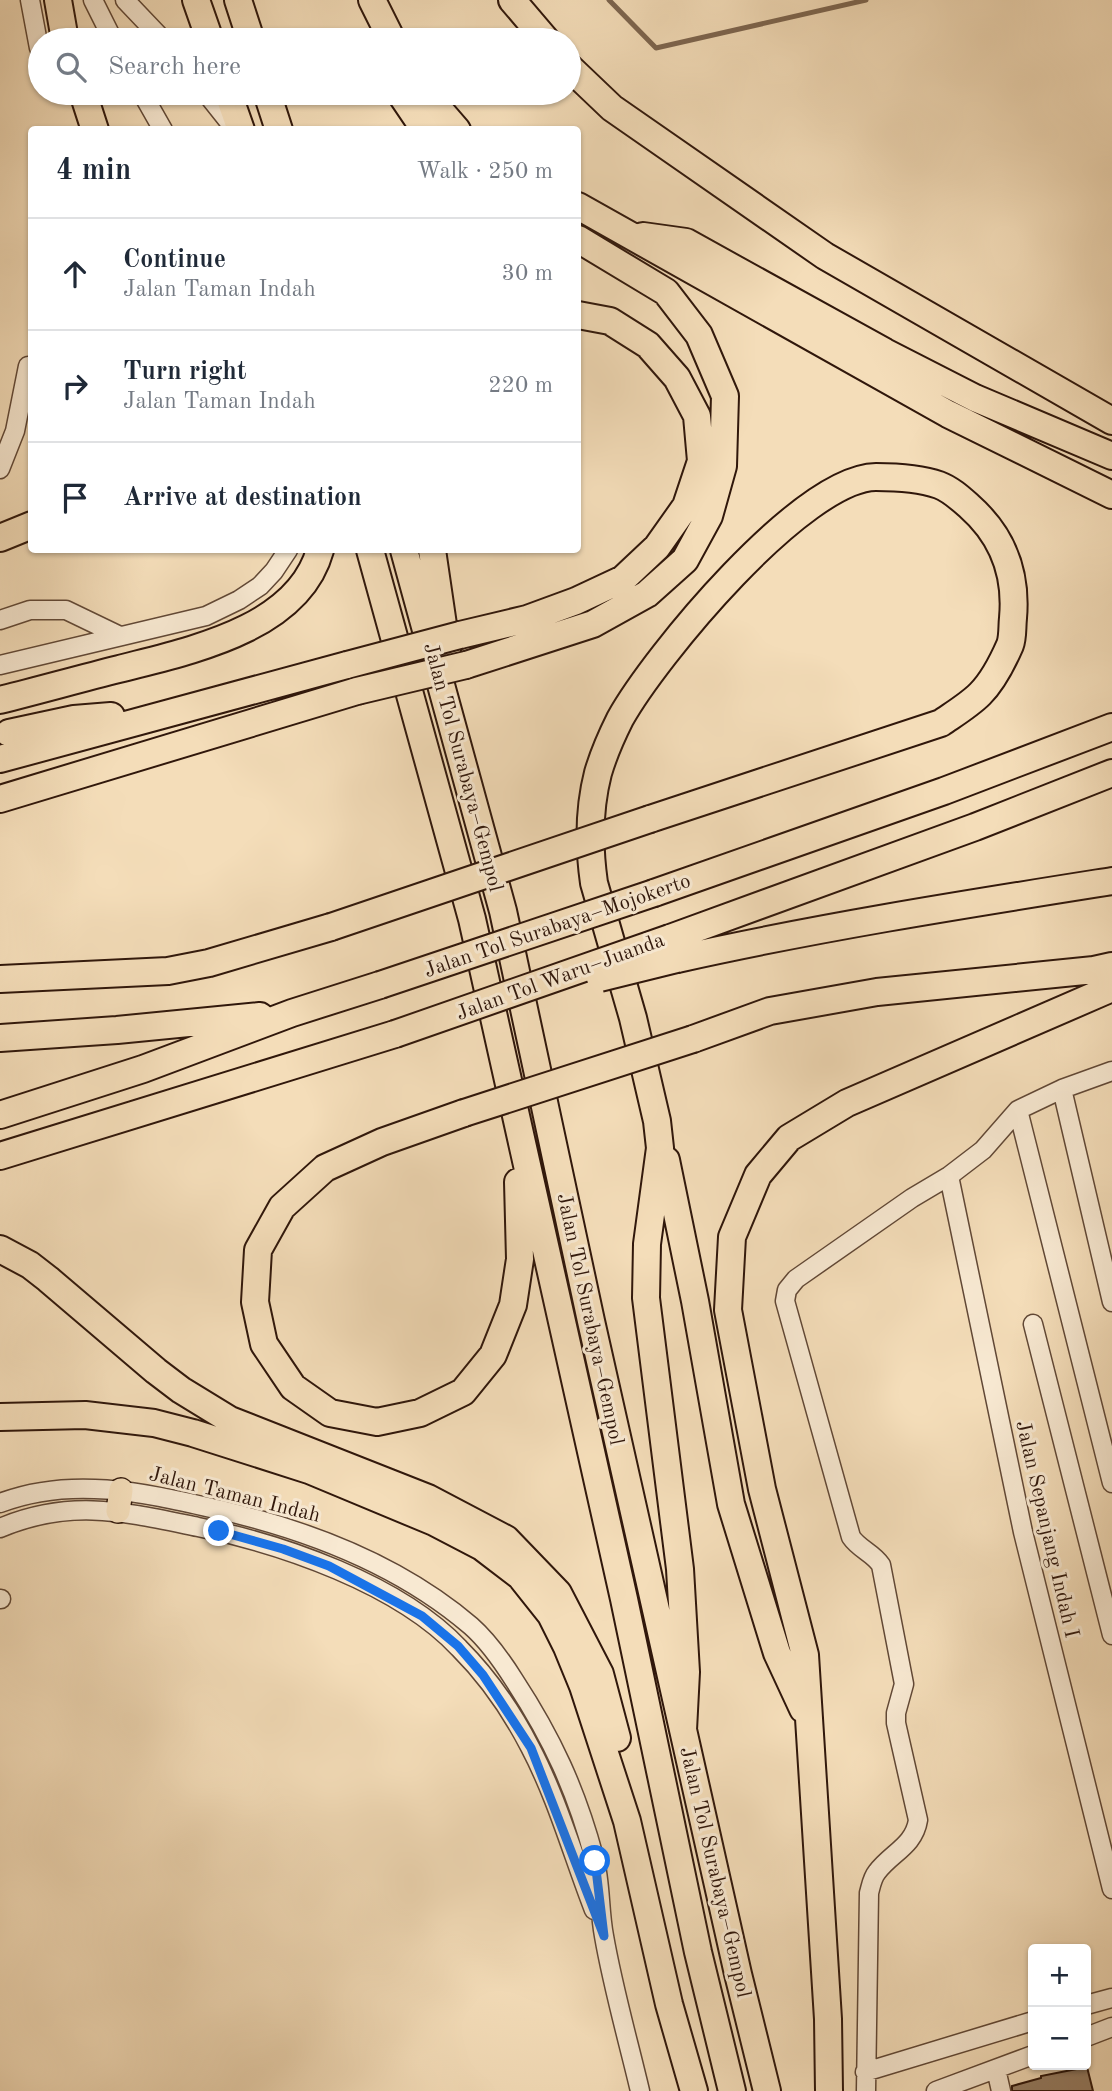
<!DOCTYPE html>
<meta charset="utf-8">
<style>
:root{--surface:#fff;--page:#f6f6f7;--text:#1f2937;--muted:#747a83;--line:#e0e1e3}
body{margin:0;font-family:"Old Standard TT",serif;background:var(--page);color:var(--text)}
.controls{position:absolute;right:21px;bottom:21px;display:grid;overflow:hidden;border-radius:7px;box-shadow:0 2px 5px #0004}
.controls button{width:63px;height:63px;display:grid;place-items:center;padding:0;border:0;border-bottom:2px solid var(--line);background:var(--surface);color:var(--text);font:35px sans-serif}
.stop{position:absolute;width:21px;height:21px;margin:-16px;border:5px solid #1a73e8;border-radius:50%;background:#fff}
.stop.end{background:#1a73e8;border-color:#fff;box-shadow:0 2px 7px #0008}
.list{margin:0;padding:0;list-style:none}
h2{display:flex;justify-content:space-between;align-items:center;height:91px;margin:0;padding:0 28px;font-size:30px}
h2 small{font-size:23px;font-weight:400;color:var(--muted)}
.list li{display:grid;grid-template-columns:46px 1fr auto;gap:21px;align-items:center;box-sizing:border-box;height:112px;padding:0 28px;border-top:2px solid var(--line)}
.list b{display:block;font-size:26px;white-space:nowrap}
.list p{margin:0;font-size:23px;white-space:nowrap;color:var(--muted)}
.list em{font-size:23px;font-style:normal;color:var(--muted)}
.icon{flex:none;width:38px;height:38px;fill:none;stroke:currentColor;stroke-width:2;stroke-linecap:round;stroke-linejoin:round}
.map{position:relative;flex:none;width:1112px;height:2091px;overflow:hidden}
.search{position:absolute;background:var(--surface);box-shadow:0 2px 5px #0004;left:28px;top:28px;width:553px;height:77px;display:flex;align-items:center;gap:18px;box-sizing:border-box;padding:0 24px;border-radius:38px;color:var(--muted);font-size:26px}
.panel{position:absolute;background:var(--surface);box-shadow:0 2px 5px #0004;left:28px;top:126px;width:553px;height:427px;border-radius:7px}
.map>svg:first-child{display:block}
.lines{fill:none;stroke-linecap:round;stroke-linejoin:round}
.stream{stroke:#7d6650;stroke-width:5}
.building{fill:#967e65;stroke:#30170b;stroke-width:2}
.minor-casing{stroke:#614836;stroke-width:21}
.major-casing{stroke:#30170b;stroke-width:26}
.highway-casing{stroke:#30170b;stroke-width:30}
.minor{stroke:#f8e9d2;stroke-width:18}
.major{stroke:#f4ddb9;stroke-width:23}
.highway{stroke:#f4ddb9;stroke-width:26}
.highway-bridge-casing{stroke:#30170b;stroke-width:30;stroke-linecap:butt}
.highway-bridge{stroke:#f4ddb9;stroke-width:26}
.route{stroke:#1a73e8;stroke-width:9}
.labels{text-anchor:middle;stroke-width:6;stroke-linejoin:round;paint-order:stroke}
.street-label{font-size:21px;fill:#30170b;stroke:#f8e9d2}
</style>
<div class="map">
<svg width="1112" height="2091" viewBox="0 0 1112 2091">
<rect width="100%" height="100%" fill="#f4ddb9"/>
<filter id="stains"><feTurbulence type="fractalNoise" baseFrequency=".00286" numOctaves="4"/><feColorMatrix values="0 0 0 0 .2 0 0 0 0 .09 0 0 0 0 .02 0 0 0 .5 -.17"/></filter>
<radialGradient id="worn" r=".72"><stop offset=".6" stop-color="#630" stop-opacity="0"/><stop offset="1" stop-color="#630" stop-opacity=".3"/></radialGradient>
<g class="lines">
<path class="stream" d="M609,0L656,48L866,0"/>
</g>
<path class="building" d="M1087,2067L1093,2091H1012V2086L1041,2078V2076Z"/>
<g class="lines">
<g class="minor-casing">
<path id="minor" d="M30,0L39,48
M93,0L113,40
M125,0L163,40
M142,93L163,130
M206,93L233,127
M0,469L15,431L28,366
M0,620L30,610H66L120,636
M0,665L206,616L239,600L260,586L274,571L288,550
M1062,1089L1112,1302
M1018,1110L1112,1483
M949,1176L1023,1532L1112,1889
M1033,1324L1112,1635
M0,1503C76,1474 153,1495 229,1512C316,1533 402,1567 471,1626C488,1641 502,1661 514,1680C552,1738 576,1790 594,1857C601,1883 599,1910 604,1936C613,1988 628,2040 640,2091
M0,1528C71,1498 125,1512 198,1527C282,1544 399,1584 459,1648C487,1676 512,1712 530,1747C557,1798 573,1856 594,1910
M0,1599H1
M1086,2005L1112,1998
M1086,2037L1112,2027
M996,2069L1001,2091
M865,2072L1033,2021
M866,2091L869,1893C871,1886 872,1878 877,1872C891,1853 914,1846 918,1820L896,1723V1713L904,1684L881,1565C873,1553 859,1549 851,1537L785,1301L787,1290L796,1279L912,1198L949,1176L983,1150L1018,1110L1062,1089L1112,1071
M936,2091L1033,2055"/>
</g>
<g class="major-casing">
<path id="major" d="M118,1511L121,1490"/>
</g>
<g class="highway-casing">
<path id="highway" d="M58,0L65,40
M196,0L210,40
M238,0L251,40
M372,0L392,40
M512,0L546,40
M569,67L612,108L825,256L1112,421
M83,93L95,130
M228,93L241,130
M267,93L279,130
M400,93L425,130
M425,93L457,130
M578,206L948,414L1112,495
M643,236L686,242L885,352L975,398L1112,456
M0,538L32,525
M370,550L472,919L624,1599L698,1952L732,2091
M404,550L503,911L591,1321L738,1974L767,2091
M432,550L448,659
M460,635L527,619L576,601L623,579L657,547L686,506L701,461L697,416L677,378L648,345L610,321L578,315
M466,665L593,624L647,594L685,560L709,516L723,466L725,396L699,335L666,292L578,239
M0,700C40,690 79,679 119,669C188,651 298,630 320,550
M9,733L74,719L111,716
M0,759L347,665
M0,799L357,691
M650,819L941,723C954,714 969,705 980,694C992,682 1003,661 1010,645C1013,637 1012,627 1013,618C1017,573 1003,536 969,506C960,498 950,489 939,485C919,478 896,477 876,477C802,478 655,656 620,719C612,735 603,756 598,773C589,808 589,848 594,883L633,1018L657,1121L660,1148L647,1244L646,1298L680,1569L686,1672L683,1730
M654,893L944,791L1112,727
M670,938L975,827L1112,773
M677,959C820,927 967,904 1112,881
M0,979L168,971L209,963L331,927
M0,1038L117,1030L260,1016
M693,1039L770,1011L877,992L1094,970L1112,966
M464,1113L382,1142L325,1168L282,1207L258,1250L255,1302L264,1344L293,1387L330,1413L377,1422L420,1413L463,1392L493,1355L513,1305L520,1259L518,1182
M0,1115L143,1069L292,1013L380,985
M0,1156L395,1034
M666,1160L695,1301L731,1504L777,1653L803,1709
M0,1249L30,1265L48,1279L156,1371L181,1390L230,1420L428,1498L506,1539L558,1593L600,1674L617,1738
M0,1417L85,1415L154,1423L193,1433L309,1470L434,1522L482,1547L520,1576L551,1615L567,1647L583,1686L627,1821L669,2004L694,2091
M829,2091L828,2019L805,1655L762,1489L728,1310L732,1237L758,1175L789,1138L847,1103L1112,988"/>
</g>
<use href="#minor" class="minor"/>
<use href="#major" class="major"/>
<use href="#highway" class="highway"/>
<g class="highway-bridge-casing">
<path id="highway-bridge" d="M347,665L460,635
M357,691L466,665
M331,927L650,819
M600,978L677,959
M380,985L654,893
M395,1034L670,938
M464,1113L693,1039"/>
</g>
<use href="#highway-bridge" class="highway-bridge"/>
</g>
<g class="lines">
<path class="route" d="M219,1531L283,1549L329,1566L422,1616L458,1646L483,1675L531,1748L604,1936L595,1861"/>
</g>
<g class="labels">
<g class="street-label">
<text transform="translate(464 767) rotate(75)" y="7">Jalan Tol Surabaya–Gempol</text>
<text transform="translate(557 925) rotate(-19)" y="7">Jalan Tol Surabaya–Mojokerto</text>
<text transform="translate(560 976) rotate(-20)" y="7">Jalan Tol Waru–Juanda</text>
<text transform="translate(591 1319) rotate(78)" y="7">Jalan Tol Surabaya–Gempol</text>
<text transform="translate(235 1494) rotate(14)" y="7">Jalan Taman Indah</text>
<text transform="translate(1048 1529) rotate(77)" y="7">Jalan Sepanjang Indah I</text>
<text transform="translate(716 1872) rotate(77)" y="7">Jalan Tol Surabaya–Gempol</text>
</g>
</g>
<rect width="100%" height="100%" filter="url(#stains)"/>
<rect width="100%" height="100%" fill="url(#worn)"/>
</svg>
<div class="controls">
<button>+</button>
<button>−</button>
</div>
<div class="stop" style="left:595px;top:1861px"></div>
<div class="stop end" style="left:219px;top:1531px"></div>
<div class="search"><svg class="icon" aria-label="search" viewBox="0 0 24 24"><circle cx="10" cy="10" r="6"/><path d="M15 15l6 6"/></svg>Search here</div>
<section class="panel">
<h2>4 min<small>Walk · 250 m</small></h2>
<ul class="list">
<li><svg class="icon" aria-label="ahead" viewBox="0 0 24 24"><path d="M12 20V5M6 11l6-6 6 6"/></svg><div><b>Continue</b><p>Jalan Taman Indah</p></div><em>30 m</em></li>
<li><svg class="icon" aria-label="right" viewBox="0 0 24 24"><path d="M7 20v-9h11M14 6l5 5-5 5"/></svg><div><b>Turn right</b><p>Jalan Taman Indah</p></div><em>220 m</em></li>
<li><svg class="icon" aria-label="arrive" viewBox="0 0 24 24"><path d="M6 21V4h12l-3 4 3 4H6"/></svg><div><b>Arrive at destination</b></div></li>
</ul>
</section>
</div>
